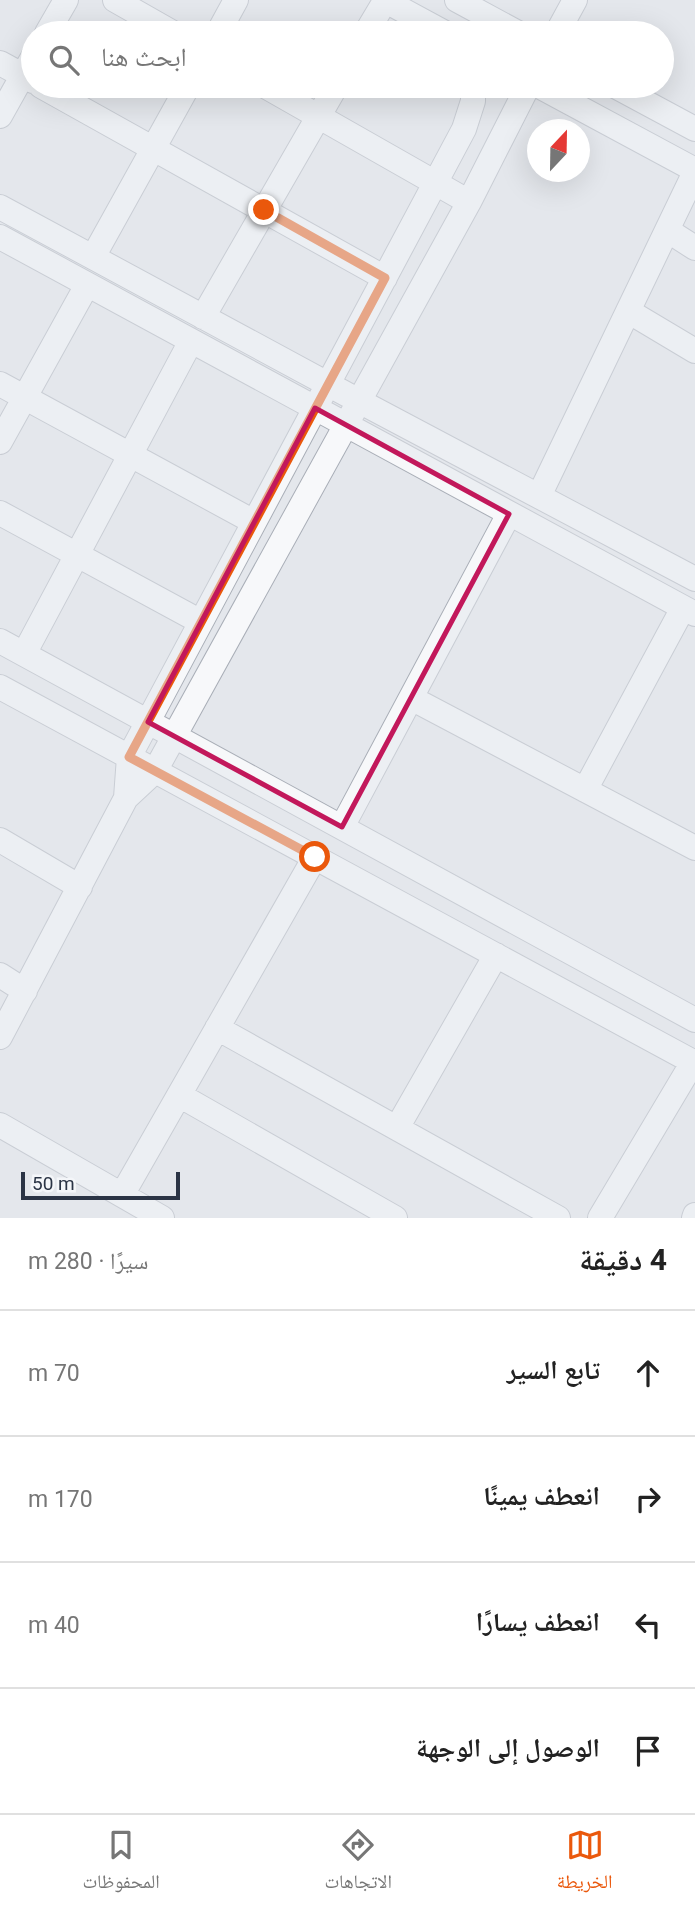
<!DOCTYPE html>
<html lang="ar">
<meta charset="utf-8">
<style>
:root{--surface:#fff;--page:#f6f6f6;--text:#222;--muted:#767676;--line:#e0e0e0;--accent:#ea580c}
body{margin:0;font-family:Roboto,"Noto Naskh Arabic",sans-serif;background:var(--page);color:var(--text);direction:rtl}
.compass{position:absolute;left:527px;top:119px;width:63px;height:63px;border-radius:50%;background:var(--surface);box-shadow:0 7px 28px #0002;rotate:22deg}
.scale{position:absolute;left:21px;bottom:18px;width:159px;box-sizing:border-box;padding-left:7px;border:4px solid #2b3445;border-top:0;font-size:19px;line-height:24px;white-space:nowrap;color:#2b3445;-webkit-text-stroke:5px #f4f6f9;paint-order:stroke}
.stop{position:absolute;width:21px;height:21px;margin:-16px;border:5px solid #ea580c;border-radius:50%;background:#fff}
.stop.end{background:#ea580c;border-color:#fff;box-shadow:0 2px 7px #0008}
.list{margin:0;padding:0;list-style:none}
h2{display:flex;justify-content:space-between;align-items:center;height:91px;margin:0;padding:0 28px;font-size:30px}
h2 small{font-size:23px;font-weight:400;color:var(--muted)}
.list li{display:grid;grid-template-columns:46px 1fr auto;gap:21px;align-items:center;box-sizing:border-box;height:126px;padding:0 28px;border-top:2px solid var(--line)}
.list b{display:block;font-size:26px;white-space:nowrap}
.list em{font-size:23px;font-style:normal;color:var(--muted)}
.icon{flex:none;width:38px;height:38px;fill:none;stroke:currentColor;stroke-width:2;stroke-linecap:round;stroke-linejoin:round}
.map{position:relative;flex:none;width:695px;height:1218px;overflow:hidden;direction:ltr}
.search{position:absolute;background:var(--surface);box-shadow:0 7px 28px #0002;left:21px;right:21px;top:21px;height:77px;display:flex;align-items:center;gap:18px;box-sizing:border-box;padding:0 24px;border-radius:38px;color:var(--muted);font-size:26px}
.sheet{height:595px;background:var(--surface)}
nav{display:flex;justify-content:space-around;align-items:center;box-sizing:border-box;height:98px;border-top:2px solid var(--line);background:var(--surface);font-size:19px;color:var(--muted)}
nav a{display:grid;justify-items:center;gap:4px}
nav .on{color:var(--accent)}
.map>svg:first-child{display:block}
.lines{fill:none;stroke-linecap:round;stroke-linejoin:round}
.minor-casing{stroke:#a9aeb7;stroke-width:26}
.minor{stroke:#f7f8fa;stroke-width:24}
.route{stroke:#ea580c;stroke-width:9}
.marked{fill:none;stroke:#c2185b;stroke-width:5;stroke-linejoin:round}
</style>
<div class="map">
<svg width="695" height="1218" viewBox="0 0 695 1218">
<rect width="100%" height="100%" fill="#e4e7ec"/>
<g class="lines">
<g class="minor-casing">
<path id="minor" d="M115,0L173,33
M384,0L445,33
M457,0L518,33
M47,33L66,0
M218,33L236,0
M366,33L385,1
M557,33L575,0
M0,63L33,81
M41,86L385,278
M265,86L469,202
M539,86L695,170
M615,86L695,129
M0,116L33,57
M0,207L359,401L695,579
M667,230L695,248
M0,237L695,614
M93,257L188,86
M628,311L695,351
M203,317L336,86
M0,384L254,522
M0,442L87,285
M539,496L695,172
M0,513L201,622
M0,641L695,1020
M24,654L191,341
M0,687L695,1063
M411,698L695,848
M585,790L683,608
M126,798L129,757L464,129L473,101V86
M342,827L509,514
M0,840L80,887
M0,975L25,991
M217,1028L558,1218
M0,1037L126,798L155,771L469,202L528,86
M179,1095L395,1218
M0,1125L162,1218
M397,1128L496,955
M122,1195L315,857
M600,1218L693,1062
M694,1218L695,1215"/>
</g>
<use href="#minor" class="minor"/>
</g>
<g class="lines">
<path class="route" d="M264,210L385,278L129,757L315,857"/>
</g>
<path d="M0 0H695V1218H0ZM315,408L509,514L342,827L148,722Z" fill="#e4e7ec" fill-opacity=".55" fill-rule="evenodd"/>
<path class="marked" d="M315,408L509,514L342,827L148,722Z"/>
</svg>
<svg class="compass" viewBox="-18 -18 36 36"><path d="M0-13l5 13h-10z" fill="#e53935"/><path d="M0 13l5-13h-10z" fill="#767676"/></svg>
<div class="scale">50 m</div>
<div class="stop" style="left:315px;top:857px"></div>
<div class="stop end" style="left:264px;top:210px"></div>
<div class="search"><svg class="icon" aria-label="search" viewBox="0 0 24 24"><circle cx="10" cy="10" r="6"/><path d="M15 15l6 6"/></svg>ابحث هنا</div>
</div>
<section class="sheet">
<h2>4 دقيقة<small>سيرًا · 280 m</small></h2>
<ul class="list">
<li><svg class="icon" aria-label="ahead" viewBox="0 0 24 24"><path d="M12 20V5M6 11l6-6 6 6"/></svg><div><b>تابع السير</b></div><em>70 m</em></li>
<li><svg class="icon" aria-label="right" viewBox="0 0 24 24"><path d="M7 20v-9h11M14 6l5 5-5 5"/></svg><div><b>انعطف يمينًا</b></div><em>170 m</em></li>
<li><svg class="icon" aria-label="left" viewBox="0 0 24 24"><path d="M17 20v-9H6M10 6l-5 5 5 5"/></svg><div><b>انعطف يسارًا</b></div><em>40 m</em></li>
<li><svg class="icon" aria-label="arrive" viewBox="0 0 24 24"><path d="M6 21V4h12l-3 4 3 4H6"/></svg><div><b>الوصول إلى الوجهة</b></div></li>
</ul>
</section>
<nav>
<a class="on"><svg class="icon" aria-label="map" viewBox="0 0 24 24"><path d="M3 6l6-2 6 2 6-2v14l-6 2-6-2-6 2zM9 4v14M15 6v14"/></svg>الخريطة</a>
<a><svg class="icon" aria-label="directions" viewBox="0 0 24 24"><path d="M12 3l9 9-9 9-9-9zM9 14v-3h6M13 9l2 2-2 2"/></svg>الاتجاهات</a>
<a><svg class="icon" aria-label="saved" viewBox="0 0 24 24"><path d="M7 4h10v16l-5-4-5 4z"/></svg>المحفوظات</a>
</nav>
